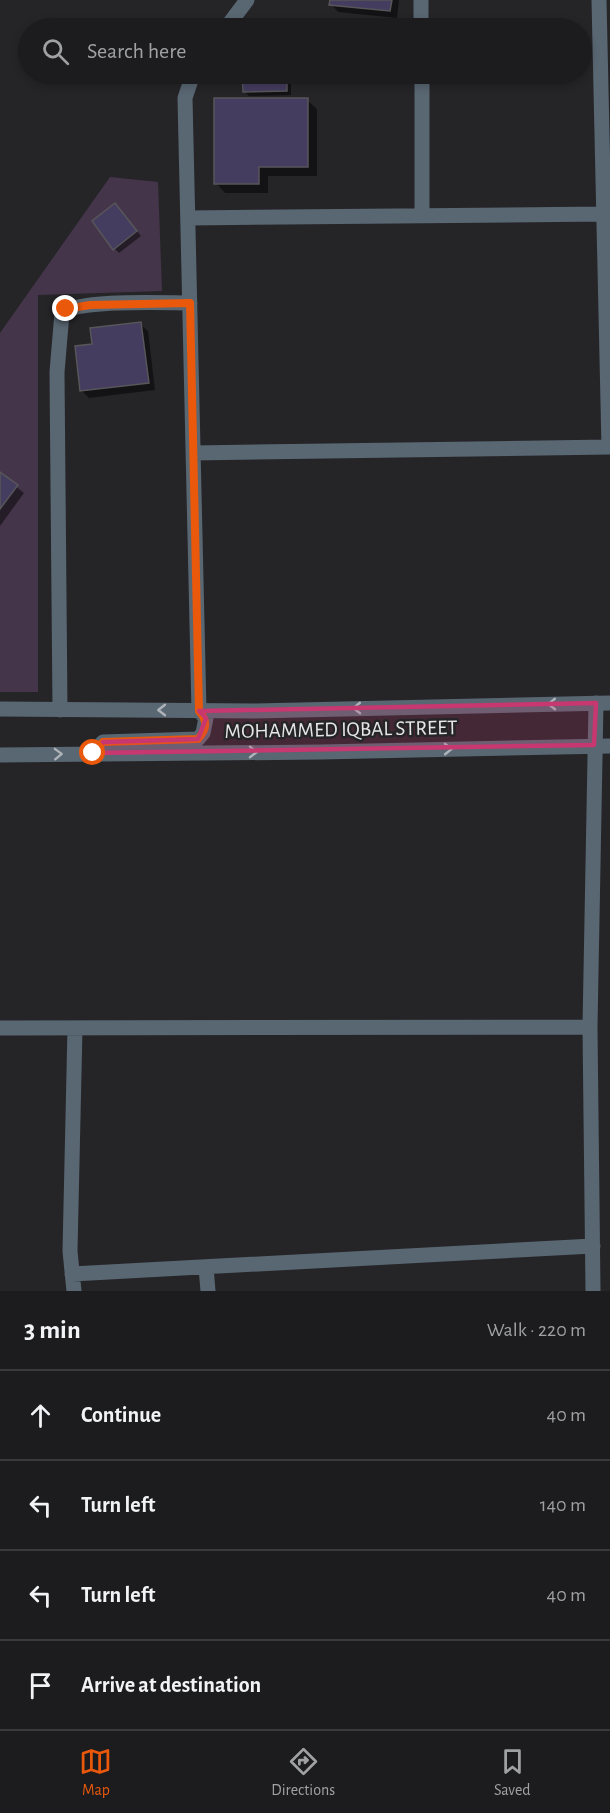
<!DOCTYPE html>
<meta charset="utf-8">
<style>
:root{--surface:#1c1c1e;--page:#29292b;--text:#f1f3f6;--muted:#a0a1a4;--line:#3a3a3c;--accent:#ea580c}
body{margin:0;font-family:"Alegreya Sans",sans-serif;background:var(--page);color:var(--text)}
.stop{position:absolute;width:18px;height:18px;margin:-14px;border:4px solid #ea580c;border-radius:50%;background:#fff}
.stop.end{background:#ea580c;border-color:#fff;box-shadow:0 2px 6px #0008}
.list{margin:0;padding:0;list-style:none}
h2{display:flex;justify-content:space-between;align-items:center;height:78px;margin:0;padding:0 24px;font-size:26px}
h2 small{font-size:20px;font-weight:400;color:var(--muted)}
.list li{display:grid;grid-template-columns:39px 1fr auto;gap:18px;align-items:center;box-sizing:border-box;height:90px;padding:0 24px;border-top:2px solid var(--line)}
.list b{display:block;font-size:22px;white-space:nowrap}
.list em{font-size:20px;font-style:normal;color:var(--muted)}
.icon{flex:none;width:33px;height:33px;fill:none;stroke:currentColor;stroke-width:2;stroke-linecap:round;stroke-linejoin:round}
.map{position:relative;flex:none;width:610px;height:1291px;overflow:hidden}
.search{position:absolute;background:var(--surface);box-shadow:0 3px 9px #0003;left:18px;right:18px;top:18px;height:66px;display:flex;align-items:center;gap:15px;box-sizing:border-box;padding:0 21px;border-radius:33px;color:var(--muted);font-size:22px}
.sheet{height:438px;background:var(--surface)}
nav{display:flex;justify-content:space-around;align-items:center;box-sizing:border-box;height:84px;border-top:2px solid var(--line);background:var(--surface);font-size:16px;color:var(--muted)}
nav a{display:grid;justify-items:center;gap:3px}
nav .on{color:var(--accent)}
.map>svg:first-child{display:block}
.green{fill:#45354a}
.shadow{fill:#0007}
.building{fill:#453d60;stroke:#575659;stroke-width:1.5}
.lines{fill:none;stroke-linecap:round;stroke-linejoin:round}
.minor{stroke:#596773;stroke-width:15}
.tertiary{stroke:#596773;stroke-width:15}
.oneway{stroke:#aeb3b9}
.route{stroke:#ea580c;stroke-width:8}
.marked{fill:#c73770;fill-opacity:0.2;stroke:#c73770;stroke-width:4.5;stroke-linejoin:round}
.labels{text-anchor:middle;stroke-width:5;stroke-linejoin:round;paint-order:stroke}
.street-label{font-size:21px;fill:#e6e6e8;stroke:#252528}
</style>
<div class="map">
<svg width="610" height="1291" viewBox="0 0 610 1291">
<rect width="100%" height="100%" fill="#252528"/>
<path class="green" d="M110,177L158,182L162,291L38,295V692H0V333Z"/>
<path class="shadow" d="M331,0H399L397,18L338,12L331,4Z
M374,21L381,28H294V24Z
M244,74H287L291,78V95L249,96L244,91Z
M296,74H383L384,80L303,84L296,76Z
M307,100L317,109V176H268V193H225L216,183Z
M120,210L141,236L119,253L115,249Z
M140,324L148,331L155,390L89,398L82,391Z
M0,474L24,493L0,526Z"/>
<path class="building" d="M330,0H392L390,11L329,5Z
M375,20V28H293V23Z
M242,74H287V91L243,92Z
M294,74H377L295,77Z
M214,98H308V167H259V184H214Z
M115,203L137,231L113,250L92,221Z
M141,322L149,383L80,391L75,346L92,344L90,328Z
M0,472L18,485L0,509Z"/>
<g class="lines">
<path class="minor" d="M421,0V28
M599,0L609,447
M226,28L247,0
M193,74L185,98L199,711
M422,74V216
M188,218L604,214
M193,453L610,447
M60,710L57,372L62,313C79,299 164,303 190,303
M0,1028L590,1027
M206,1267L208,1291
M72,1274L593,1246
M74,1291L70,1251L75,1028
M593,1291L590,1027L596,703"/>
<path class="tertiary" d="M0,709L255,711L610,703
M93,753L103,742L198,739L203,733L206,718L199,711
M0,755L321,752L610,746"/>
</g>
<defs><path id="oneway-chevron" d="M-2-3.5L2.5 0L-2 3.5" fill="none" stroke-width="1.6" stroke-linecap="round" stroke-linejoin="round" transform="scale(1.5)"/></defs>
<g class="oneway">
<use href="#oneway-chevron" transform="translate(552 704) rotate(179)"/>
<use href="#oneway-chevron" transform="translate(357 708) rotate(179)"/>
<use href="#oneway-chevron" transform="translate(162 710) rotate(-180)"/>
<use href="#oneway-chevron" transform="translate(448 749) rotate(-1)"/>
<use href="#oneway-chevron" transform="translate(253 752)"/>
<use href="#oneway-chevron" transform="translate(58 754) rotate(-2)"/>
</g>
<g class="lines">
<path class="route" d="M66,309L90,305L190,303L199,711C208,721 207,729 198,739L103,742L93,753"/>
</g>
<path class="marked" d="M596,703L594,745L93,753L103,742L198,739L206,718L199,711Z"/>
<g class="labels">
<g class="street-label">
<text transform="translate(341 729) rotate(-1)" y="7">MOHAMMED IQBAL STREET</text>
</g>
</g>
</svg>
<div class="stop" style="left:93px;top:753px"></div>
<div class="stop end" style="left:66px;top:309px"></div>
<div class="search"><svg class="icon" aria-label="search" viewBox="0 0 24 24"><circle cx="10" cy="10" r="6"/><path d="M15 15l6 6"/></svg>Search here</div>
</div>
<section class="sheet">
<h2>3 min<small>Walk · 220 m</small></h2>
<ul class="list">
<li><svg class="icon" aria-label="ahead" viewBox="0 0 24 24"><path d="M12 20V5M6 11l6-6 6 6"/></svg><div><b>Continue</b></div><em>40 m</em></li>
<li><svg class="icon" aria-label="left" viewBox="0 0 24 24"><path d="M17 20v-9H6M10 6l-5 5 5 5"/></svg><div><b>Turn left</b></div><em>140 m</em></li>
<li><svg class="icon" aria-label="left" viewBox="0 0 24 24"><path d="M17 20v-9H6M10 6l-5 5 5 5"/></svg><div><b>Turn left</b></div><em>40 m</em></li>
<li><svg class="icon" aria-label="arrive" viewBox="0 0 24 24"><path d="M6 21V4h12l-3 4 3 4H6"/></svg><div><b>Arrive at destination</b></div></li>
</ul>
</section>
<nav>
<a class="on"><svg class="icon" aria-label="map" viewBox="0 0 24 24"><path d="M3 6l6-2 6 2 6-2v14l-6 2-6-2-6 2zM9 4v14M15 6v14"/></svg>Map</a>
<a><svg class="icon" aria-label="directions" viewBox="0 0 24 24"><path d="M12 3l9 9-9 9-9-9zM9 14v-3h6M13 9l2 2-2 2"/></svg>Directions</a>
<a><svg class="icon" aria-label="saved" viewBox="0 0 24 24"><path d="M7 4h10v16l-5-4-5 4z"/></svg>Saved</a>
</nav>
